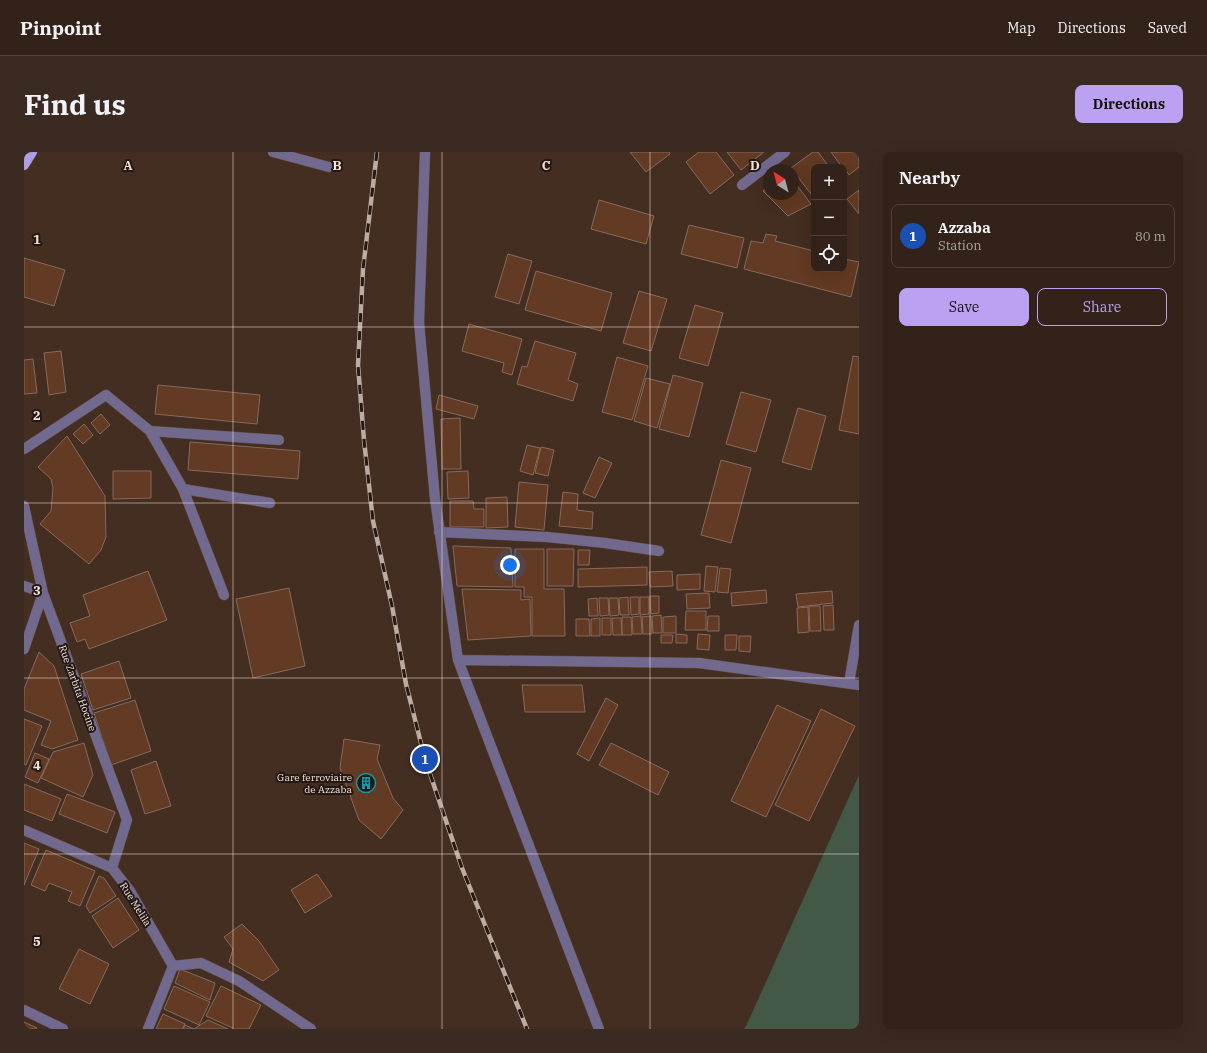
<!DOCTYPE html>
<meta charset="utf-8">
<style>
:root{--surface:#332219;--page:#3b2a22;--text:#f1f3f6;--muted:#a9a4a2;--line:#4e3f38;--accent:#bca0f2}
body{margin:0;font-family:"IBM Plex Serif",serif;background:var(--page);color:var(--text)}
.controls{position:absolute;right:12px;top:12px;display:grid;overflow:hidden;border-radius:8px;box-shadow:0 4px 16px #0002}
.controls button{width:36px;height:36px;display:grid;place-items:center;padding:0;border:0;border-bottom:1px solid var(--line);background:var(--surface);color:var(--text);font:20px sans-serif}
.compass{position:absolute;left:739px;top:12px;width:36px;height:36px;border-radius:50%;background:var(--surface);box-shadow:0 4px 16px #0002;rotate:324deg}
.you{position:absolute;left:486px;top:413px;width:14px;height:14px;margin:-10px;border:3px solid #fff;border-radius:50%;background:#1a73e8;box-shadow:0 0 0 6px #1a73e833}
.badge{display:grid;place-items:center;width:26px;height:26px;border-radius:50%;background:var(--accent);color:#fff;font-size:13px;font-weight:700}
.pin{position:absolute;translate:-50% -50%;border:2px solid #fff;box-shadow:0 1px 4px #0006}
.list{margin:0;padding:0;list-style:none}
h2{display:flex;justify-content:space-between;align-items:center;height:52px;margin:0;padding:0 16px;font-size:17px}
h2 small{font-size:13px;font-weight:400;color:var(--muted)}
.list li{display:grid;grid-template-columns:26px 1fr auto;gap:12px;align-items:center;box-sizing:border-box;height:64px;margin:0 8px 8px;padding:0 8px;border:1px solid var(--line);border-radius:8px}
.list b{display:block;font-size:15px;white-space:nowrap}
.list p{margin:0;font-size:13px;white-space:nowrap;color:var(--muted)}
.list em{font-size:13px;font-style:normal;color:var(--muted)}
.actions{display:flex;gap:8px;padding:12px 16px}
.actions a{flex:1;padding:9px 0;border:1px solid var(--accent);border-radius:8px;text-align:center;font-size:14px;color:var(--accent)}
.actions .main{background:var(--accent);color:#111}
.icon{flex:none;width:22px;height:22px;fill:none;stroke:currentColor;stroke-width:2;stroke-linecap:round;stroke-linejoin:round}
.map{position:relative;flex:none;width:835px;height:877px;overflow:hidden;border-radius:8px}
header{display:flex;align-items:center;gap:24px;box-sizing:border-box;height:56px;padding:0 20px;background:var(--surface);border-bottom:1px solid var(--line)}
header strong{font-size:19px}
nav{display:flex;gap:22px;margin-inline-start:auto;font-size:14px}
.intro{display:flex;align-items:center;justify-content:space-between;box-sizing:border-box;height:96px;padding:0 24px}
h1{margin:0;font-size:28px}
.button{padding:10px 18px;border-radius:8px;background:var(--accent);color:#111;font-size:14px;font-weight:700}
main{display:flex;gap:24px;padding:0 24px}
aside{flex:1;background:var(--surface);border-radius:8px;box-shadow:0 4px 16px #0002}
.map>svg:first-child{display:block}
.green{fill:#435945}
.building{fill:#633a23;stroke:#866b5d}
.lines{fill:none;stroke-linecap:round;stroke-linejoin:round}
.minor-casing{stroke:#604a3f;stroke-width:11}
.major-casing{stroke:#604a3f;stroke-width:11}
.minor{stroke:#71698e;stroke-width:10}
.major{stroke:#ae9de8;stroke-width:10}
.rail-casing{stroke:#beaca3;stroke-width:4.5}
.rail{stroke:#231813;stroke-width:3;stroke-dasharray:9;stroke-linecap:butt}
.grid{fill:none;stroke:#f3e3db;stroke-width:1;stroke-opacity:0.55}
.labels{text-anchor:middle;stroke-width:4;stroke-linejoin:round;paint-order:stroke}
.street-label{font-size:10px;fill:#f3e3db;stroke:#231813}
.poi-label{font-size:10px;fill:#f3e3db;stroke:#231813;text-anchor:end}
.grid-label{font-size:13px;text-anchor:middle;font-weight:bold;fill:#f3e3db;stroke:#231813;stroke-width:4;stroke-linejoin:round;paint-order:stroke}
</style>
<header>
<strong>Pinpoint</strong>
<nav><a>Map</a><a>Directions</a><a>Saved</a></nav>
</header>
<div class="intro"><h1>Find us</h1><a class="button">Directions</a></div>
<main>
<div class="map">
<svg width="835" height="877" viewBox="0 0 835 877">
<rect width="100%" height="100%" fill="#442d21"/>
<path class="green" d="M835,623V877H720L723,872Z"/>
<path class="building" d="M606,0H645L646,2L622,20Z
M675,0H692L710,23L686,42L662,10Z
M703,0H740L717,18Z
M789,0H794L805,15H790V46L767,16Z
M807,0H835V15L825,23L820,15H818Z
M769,28L787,52L764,64L739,39L745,34V42H769Z
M835,38V62L823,47Z
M575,48L630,64L622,92L567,77Z
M665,73L720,86L713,116L657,102Z
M742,82L753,84L751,89L790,99V117H820V107L835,110L827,145L720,117L727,89L739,91Z
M484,102L508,109L495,152L471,145Z
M0,106L41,118L30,154L0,145Z
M512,119L588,141L577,179L501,158Z
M615,139L643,147L627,199L599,191Z
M671,153L699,161L684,214L655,206Z
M445,172L498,187L488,223L478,220L480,211L438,199Z
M511,189L552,201L544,228L554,232L549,249L493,232L498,214L503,215Z
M37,199L42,240L25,243L20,201Z
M829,204L835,205V282L815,278Z
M593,205L624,214L608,268L578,260Z
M9,207L13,241L0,242V208Z
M649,223L679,231L665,285L635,277Z
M622,226L646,232L633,276L610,269Z
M134,233L236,243L233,272L131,262Z
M717,240L747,248L732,300L702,292Z
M415,243L454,254L450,267L412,257Z
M774,256L802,264L787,318L758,310Z
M77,262L86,273L76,282L67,271Z
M436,266L437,317H418L417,267Z
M60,272L69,283L59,292L49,282Z
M43,284L81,344L82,385L77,398L65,412L16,372L27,359L29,336L27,327L14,315Z
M166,290L276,299L274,327L164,318Z
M503,293L516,296L509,323L496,319Z
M517,295L530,298L524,324L511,321Z
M575,305L588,311L571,346L559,341Z
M697,308L727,316L707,391L677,383Z
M89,319H127V346L89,347Z
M444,319L445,346L424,347L423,320Z
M495,330L524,333L520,378L491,375Z
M539,340L554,342L553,358L569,360L568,377L535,374Z
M483,345L484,375L462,376V346Z
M426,349H449L450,357H460V375H426Z
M429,394L487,396L489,435L433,434Z
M491,397H520V437H540L541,484H508V445H500V435H491Z
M523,397H550L549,434H523Z
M554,398H566L565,413H554Z
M682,414L694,415L691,440L680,439Z
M623,415V433L554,435V417Z
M696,416L707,417L704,441L693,440Z
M124,419L143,468L65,497L61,487L53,490L46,471L66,464L59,443Z
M648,419L649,434L626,435L625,420Z
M676,422V437L653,438V423Z
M265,436L281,514L229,526L212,447Z
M438,437L497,438V448L506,447L507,484L444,488Z
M742,438L743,451L708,454L707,441Z
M808,439L809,451L774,455L772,442Z
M685,441L686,456L663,457L662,442Z
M626,444H635V461L627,462Z
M604,445L605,463H596L595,446Z
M606,445H615V462L607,463Z
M616,445H625V462L616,463Z
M573,446L574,464H565L564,447Z
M575,446H584L585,463L576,464Z
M585,446H594L595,463L586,464Z
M809,453L810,478H800L799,454Z
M785,454H796L797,479H786Z
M784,455L785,480L774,481L773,456Z
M662,459H682V478H661Z
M637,463L638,481H629L628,464Z
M617,464L618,482H609L608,465Z
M627,464L628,482H619L618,465Z
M652,464V481H639V465Z
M684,464H695V479H683Z
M598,465H607L608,483H598Z
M576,466V484H567V467Z
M578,466H587V483H578Z
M588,466H597L598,483H589Z
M552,467H565L566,484H552Z
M652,482L663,483V491H652Z
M674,482L686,483L685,498L673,497Z
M637,483H649L648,491H637Z
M701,483H713L712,498H701Z
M715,484H727L726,500L715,499Z
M15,500L30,514L54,588L28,597L17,593L27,569L0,558V537Z
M95,509L107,546L69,558L57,522Z
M498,533H558L561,560H501Z
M582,546L594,553L565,609L553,602Z
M111,548L127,599L87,613L70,561Z
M753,553L787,569L742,665L707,649Z
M797,557L831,574L785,669L751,653Z
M0,567L18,574L2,613L0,612Z
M320,587L356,593L353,607L369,646L379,658L357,687L335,668L316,616Z
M60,591L69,623L59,645L17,626L29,600Z
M587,591L645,620L634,643L575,613Z
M11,601L25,607L14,631L1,625Z
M132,609L147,654L121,662L107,618Z
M0,632L37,647L28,669L0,658Z
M43,642L91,660L83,681L35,662Z
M0,691L15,697L0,733Z
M22,698L71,719L56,754L44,749L48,740L25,731L21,739L7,733Z
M293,722L308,744L281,761L267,738Z
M75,724L80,726L92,744L66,761L62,754Z
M94,746L115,778L89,796L68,764Z
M218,772L235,789L255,818L239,829L205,810L209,797L200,785Z
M55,797L85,812L66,852L35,837Z
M156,817L191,831L186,848L151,831Z
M150,834L186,850L175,873L140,857Z
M197,834L237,853L225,877H211L182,864Z
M139,862L161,872L158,877H132Z
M184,868L204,877H159L161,873L170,877Z
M0,870L13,876L12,877H0Z"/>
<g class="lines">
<g class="minor-casing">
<path id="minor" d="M249,0L305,15
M401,0L395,170L411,347L434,508L575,877
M718,33L761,0
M126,279L159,337L200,443
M0,297L82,243L126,279L255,288
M159,337L246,351
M0,354L19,441L103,668L88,716
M415,380L523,385L581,391L635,399
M0,434L19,441L0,497
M434,508L675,511L835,533
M825,531L835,473
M0,678L88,716L106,739L149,814
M149,814L177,811L215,829L287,877
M0,858L39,877
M124,877L149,814"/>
</g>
<g class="major-casing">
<path id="major" d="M0,13L8,0"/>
</g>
<use href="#minor" class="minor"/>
<use href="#major" class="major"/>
<g class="rail-casing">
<path id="rail" d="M353,0L339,117L334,213L340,288L349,369L368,454L382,532L401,607L438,716L503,877"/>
</g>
<use href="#rail" class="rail"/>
</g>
<path class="grid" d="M209,0V877M418,0V877M626,0V877M0,175H835M0,351H835M0,526H835M0,702H835"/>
<defs>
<g id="building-ring" transform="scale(1)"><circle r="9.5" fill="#231813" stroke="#0f9aa8" stroke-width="1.5"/><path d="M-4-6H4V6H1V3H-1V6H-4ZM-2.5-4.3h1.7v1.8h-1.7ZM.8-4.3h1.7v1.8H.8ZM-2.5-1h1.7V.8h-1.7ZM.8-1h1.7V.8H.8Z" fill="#0f9aa8"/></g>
</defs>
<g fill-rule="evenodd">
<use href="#building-ring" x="342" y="631"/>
</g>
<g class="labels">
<g class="street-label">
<text transform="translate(54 536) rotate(70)" y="4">Rue Zarbita Hocine</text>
<text transform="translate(112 752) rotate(58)" y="4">Rue Melila</text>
</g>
<g class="poi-label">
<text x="328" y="629">Gare ferroviaire<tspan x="328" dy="12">de Azzaba</tspan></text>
</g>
</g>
<g class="grid-label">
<text x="104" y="18">A</text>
<text x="313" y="18">B</text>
<text x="522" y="18">C</text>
<text x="731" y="18">D</text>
<text x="13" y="92">1</text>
<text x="13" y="268">2</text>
<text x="13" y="443">3</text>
<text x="13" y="618">4</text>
<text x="13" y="794">5</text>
</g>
</svg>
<div class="controls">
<button>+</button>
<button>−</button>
<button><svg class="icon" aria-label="locate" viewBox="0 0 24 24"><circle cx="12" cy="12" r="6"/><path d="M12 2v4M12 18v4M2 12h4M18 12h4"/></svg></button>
</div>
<svg class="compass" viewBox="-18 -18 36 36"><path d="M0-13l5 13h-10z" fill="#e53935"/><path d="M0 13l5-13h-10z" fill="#a9a4a2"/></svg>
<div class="you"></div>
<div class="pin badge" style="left:401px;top:607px;background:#1a4fb4">1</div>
</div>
<aside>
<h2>Nearby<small></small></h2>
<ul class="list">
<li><span class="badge" style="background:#1a4fb4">1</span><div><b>Azzaba</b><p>Station</p></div><em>80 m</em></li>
</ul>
<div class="actions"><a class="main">Save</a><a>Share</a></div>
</aside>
</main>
